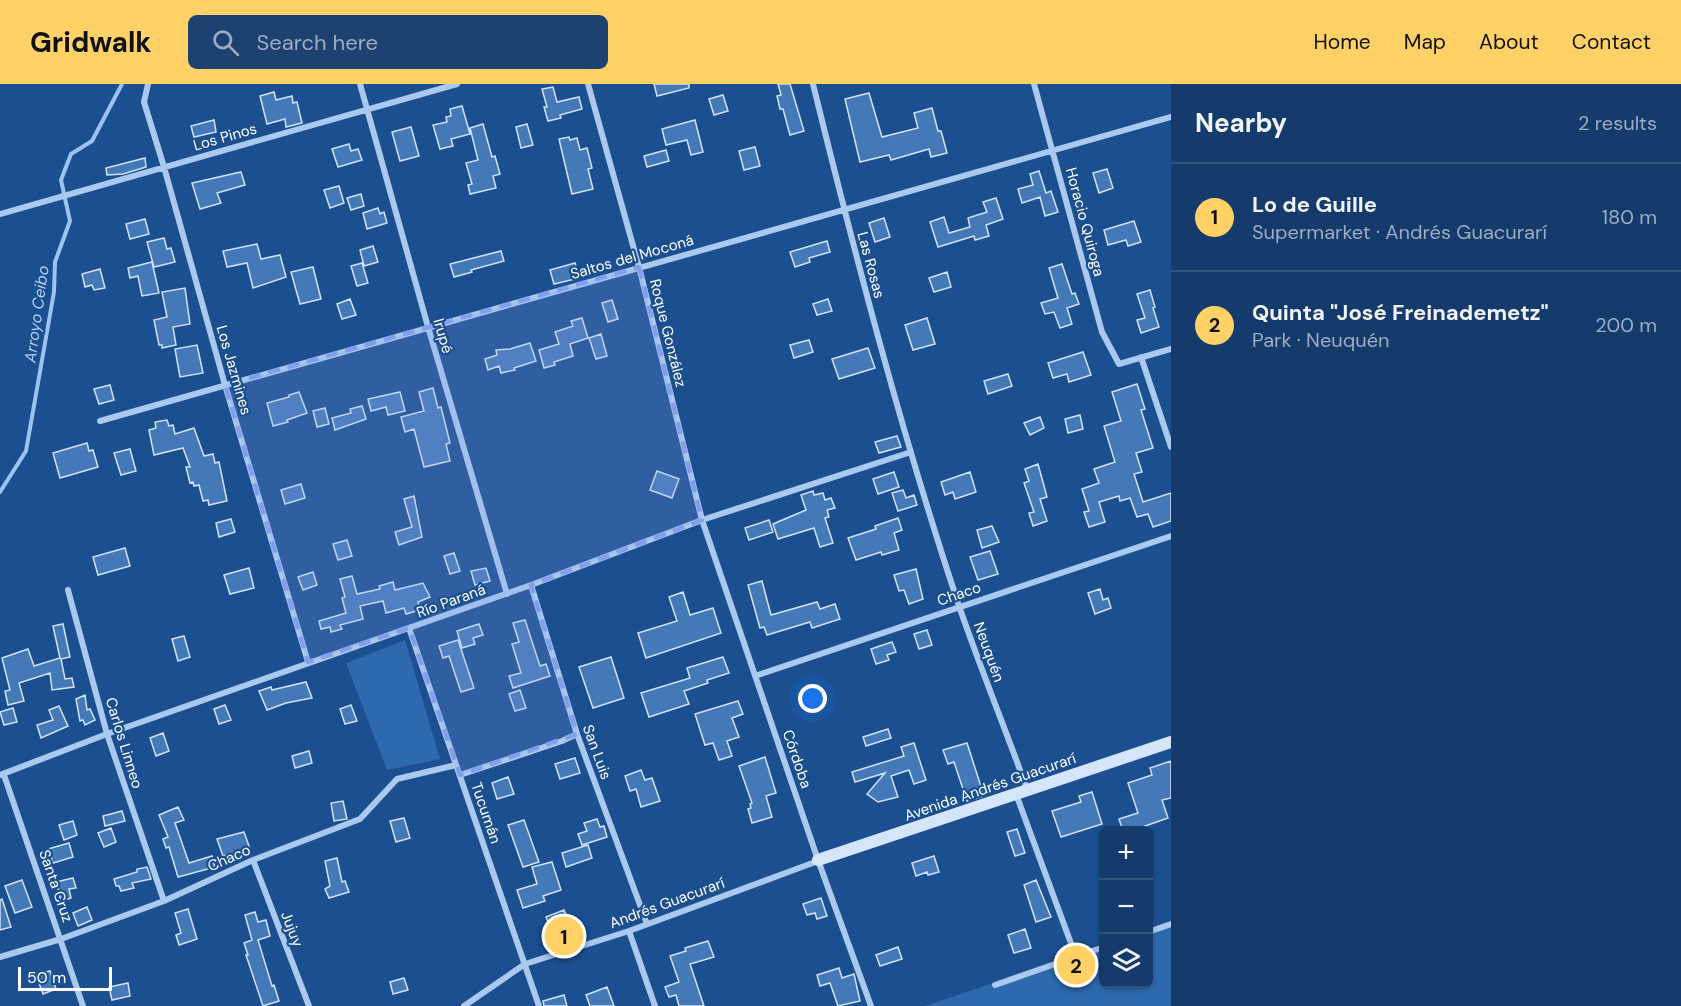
<!DOCTYPE html>
<meta charset="utf-8">
<style>
:root{--surface:#143b6b;--page:#1d4271;--text:#f1f3f6;--muted:#9dadc1;--line:#33557e;--accent:#ffd166}
body{margin:0;font-family:"DM Sans",sans-serif;background:var(--page);color:var(--text)}
.controls{position:absolute;right:18px;bottom:18px;display:grid;overflow:hidden;border-radius:9px;box-shadow:0 2px 4px #0004}
.controls button{width:54px;height:54px;display:grid;place-items:center;padding:0;border:0;border-bottom:2px solid var(--line);background:var(--surface);color:var(--text);font:30px sans-serif}
.scale{position:absolute;left:18px;bottom:15px;width:94px;box-sizing:border-box;padding-left:6px;border:3px solid #fff;border-top:0;font-size:16px;line-height:21px;white-space:nowrap;color:#fff;-webkit-text-stroke:4px #1b4f8f;paint-order:stroke}
.you{position:absolute;left:813px;top:615px;width:21px;height:21px;margin:-15px;border:4px solid #fff;border-radius:50%;background:#1a73e8;box-shadow:0 0 0 9px #1a73e833}
.badge{display:grid;place-items:center;width:39px;height:39px;border-radius:50%;background:var(--accent);color:#111;font-size:20px;font-weight:700}
.pin{position:absolute;translate:-50% -50%;border:3px solid #fff;box-shadow:0 2px 6px #0006}
.list{margin:0;padding:0;list-style:none}
h2{display:flex;justify-content:space-between;align-items:center;height:78px;margin:0;padding:0 24px;font-size:26px}
h2 small{font-size:20px;font-weight:400;color:var(--muted)}
.list li{display:grid;grid-template-columns:39px 1fr auto;gap:18px;align-items:center;box-sizing:border-box;height:108px;padding:0 24px;border-top:2px solid var(--line)}
.list b{display:block;font-size:22px;white-space:nowrap}
.list p{margin:0;font-size:20px;white-space:nowrap;color:var(--muted)}
.list em{font-size:20px;font-style:normal;color:var(--muted)}
.icon{flex:none;width:33px;height:33px;fill:none;stroke:currentColor;stroke-width:2;stroke-linecap:round;stroke-linejoin:round}
.map{position:relative;flex:none;width:1171px;height:922px;overflow:hidden}
header{display:flex;align-items:center;gap:36px;box-sizing:border-box;height:84px;padding:0 30px;background:var(--accent);color:#111}
header strong{font-size:28px}
nav{display:flex;gap:33px;margin-inline-start:auto;font-size:21px}
.search{width:420px;height:54px;background:var(--page);display:flex;align-items:center;gap:15px;box-sizing:border-box;padding:0 21px;border-radius:9px;color:var(--muted);font-size:22px}
main{display:flex}
aside{flex:1;background:var(--surface)}
.map>svg:first-child{display:block}
.green{fill:#2e69ad}
.lines{fill:none;stroke-linecap:round;stroke-linejoin:round}
.stream{stroke:#9cc4f0;stroke-width:4}
.building{fill:#4478b7;stroke:#cfe3fa;stroke-width:1.5}
.street{stroke:#a9c9ee;stroke-width:6}
.secondary{stroke:#d6e6fa;stroke-width:12}
.marked{fill:#839eea;fill-opacity:0.2;stroke:#839eea;stroke-width:4.5;stroke-dasharray:12 8;stroke-linejoin:round}
.labels{text-anchor:middle;stroke-width:4.5;stroke-linejoin:round;paint-order:stroke}
.street-label{font-size:15px;fill:#fff;stroke:#1b4f8f}
.water-label{font-size:16px;font-style:italic;fill:#b5d3f5;stroke:#1b4f8f}
</style>
<header>
<strong>Gridwalk</strong>
<div class="search"><svg class="icon" aria-label="search" viewBox="0 0 24 24"><circle cx="10" cy="10" r="6"/><path d="M15 15l6 6"/></svg>Search here</div>
<nav><a>Home</a><a>Map</a><a>About</a><a>Contact</a></nav>
</header>
<main>
<div class="map">
<svg width="1171" height="922" viewBox="0 0 1171 922">
<rect width="100%" height="100%" fill="#1b4f8f"/>
<path class="green" d="M405,556L440,675L387,686L346,579Z
M1171,840V922H925L1103,862L1104,900H1148L1149,847Z"/>
<g class="lines">
<path class="stream" d="M0,408L26,367L54,208L55,178L70,137L61,96L71,70L92,57L122,0"/>
</g>
<path class="building" d="M654,0H689V4L657,12Z
M778,0H790L804,47L790,51L783,25H780L777,12L781,11Z
M553,3L557,18L579,13L582,25L560,31L561,34L548,37L544,23H547L542,5Z
M274,8L276,16L292,12L293,19L297,18L302,39L286,43L285,35L267,40L260,12Z
M869,9L882,53L918,44L914,29L932,24L938,47H941L947,69L931,73L929,65L891,76L889,71L860,78L845,15Z
M723,11L728,27L714,31L709,15Z
M462,22L470,50L451,55L453,62L440,65L433,41L447,38L446,33L451,32L450,25Z
M214,36L216,48L194,53L191,42Z
M695,36L703,68L691,71L687,56L666,61L662,45Z
M483,40L492,73L495,72L500,90L493,92L496,104L470,110L468,101L472,100L466,79L478,76L470,44Z
M527,40L533,61L521,64L516,43Z
M411,43L419,72L400,77L392,48Z
M569,53L570,56L577,54L580,66L587,64L592,84L588,85L593,105L572,110L559,55Z
M349,60L351,67L358,65L362,76L338,83L332,65Z
M755,63L760,82L744,86L739,67Z
M666,66L669,77L647,83L644,72Z
M145,74L146,83L123,90L107,91L106,84Z
M1107,85L1113,104L1099,109L1093,89Z
M1039,87L1046,109L1051,107L1058,128L1045,132L1040,113L1022,119L1018,105L1033,101L1030,90Z
M241,88L245,101L217,109L221,119L200,125L192,99Z
M339,102L344,119L330,124L324,106Z
M361,110L364,122L351,126L347,114Z
M996,114L1003,135L986,141L989,152L975,156L974,152L938,163L930,138L944,133L949,149L970,143L968,134L987,128L983,118Z
M378,124L380,130L384,128L387,139L367,145L363,129Z
M884,134L890,153L875,158L869,139Z
M145,135L149,150L130,155L126,140Z
M1134,137L1141,158L1128,162L1126,156L1108,161L1104,146Z
M164,154L167,165L171,164L175,178L154,183L147,158Z
M827,157L830,168L809,174L810,178L795,183L790,168Z
M257,160L261,175L280,171L286,193L253,204L247,179L227,183L223,167Z
M373,162L378,178L364,182L360,166Z
M501,167L504,177L471,186L472,188L454,193L450,180Z
M152,178L159,209L142,212L138,192L130,194L128,184Z
M362,179L368,199L357,202L351,182Z
M575,179L579,194L554,200L550,186Z
M1062,180L1072,210L1075,209L1079,220L1067,224L1072,240L1060,244L1054,228L1045,230L1041,219L1058,214L1049,184Z
M313,183L321,215L300,220L291,188Z
M100,185L105,204L94,206L92,201L85,203L82,190Z
M947,188L951,203L934,208L929,194Z
M185,204L190,240L173,243L176,261L162,264V261H159L154,236L167,233L162,208Z
M1150,206L1155,223L1153,224L1159,243L1141,249L1137,236L1145,234L1137,210Z
M350,215L356,231L342,235L337,220Z
M828,215L832,227L817,231L813,220Z
M612,216L618,235L608,238L602,219Z
M582,234L588,254L570,260L573,272L554,278L555,281L544,284L539,266L559,260L555,248L573,242L571,237Z
M927,234L935,260L913,266L905,241Z
M601,250L607,272L596,275L589,254Z
M809,256L813,268L794,274L790,261Z
M530,259L536,277L514,284L515,286L501,289L499,282L488,286L485,275L497,271L496,266L510,265Z
M197,261L203,289L180,293L175,265Z
M868,264L875,284L839,295L832,275Z
M1083,268L1091,291L1069,298L1067,290L1053,294L1048,279Z
M1008,290L1012,302L988,310L984,297Z
M1137,300L1145,325L1141,326L1153,364L1136,369L1142,388L1134,390L1143,418L1171,409V437L1153,443L1148,430L1137,433L1130,414L1120,417L1119,412L1099,418L1105,438L1089,443L1084,428L1089,427L1082,405L1099,399L1094,385L1115,378L1104,342L1121,337L1112,308Z
M110,301L114,316L99,320L94,305Z
M433,304L438,324L441,323L450,359L446,360L450,377L424,383L414,345L405,348L401,333L424,327L419,308Z
M299,308L307,329L287,336L288,338L273,342L267,319L289,313V311Z
M400,308L405,327L388,331L386,323L371,327L368,315Z
M362,322L366,335L335,346L332,334L351,329L350,325Z
M325,324L329,340L317,343L313,327Z
M1080,331L1083,345L1068,349L1065,335Z
M1040,333L1044,344L1030,351L1024,339Z
M167,336L169,342L173,341L175,350L194,344L204,372L213,370L215,379L219,378L227,417L209,421L208,416L203,417L199,401L194,402L193,398L190,399L186,383H190L183,364L154,371L149,346L156,344L155,338Z
M897,352L901,363L879,369L875,358Z
M87,359L89,367L93,366L98,383L60,394L53,369Z
M130,365L136,387L121,391L114,369Z
M1038,380L1047,413L1040,415L1047,437L1033,442L1029,429L1034,428L1024,399L1029,397L1025,385Z
M657,387L679,395L672,414L650,406Z
M894,388L899,403L878,410L873,395Z
M970,388L976,408L955,415L953,408L945,411L941,398Z
M301,400L305,414L285,420L281,406Z
M903,406L906,414L914,411L917,421L898,427L892,409Z
M813,407L814,411L823,409L825,416L831,414L835,424L827,426L829,433L825,434L833,459L820,463L814,444L778,455L773,440L806,426L801,411Z
M414,412L422,453L399,461L395,448L412,443L404,415Z
M898,434L902,446L894,449L899,466L882,471L881,468L856,476L848,454L876,445L875,442Z
M231,435L235,448L219,453L216,439Z
M769,436L773,448L749,456L745,444Z
M992,442L999,458L982,464L977,446Z
M347,456L352,472L338,476L333,460Z
M125,464L130,482L98,491L93,473Z
M990,467L998,490L978,496L970,473Z
M454,469L460,487L450,490L444,472Z
M249,484L254,504L230,510L224,491Z
M486,484L490,497L475,501L471,487Z
M916,485L923,515L909,520L904,506L899,507L894,491Z
M313,488L317,501L303,506L298,493Z
M352,492L357,510L380,505L379,502L393,498L395,506L423,499L430,513L418,518L420,526L406,530L404,524L386,529L383,517L360,522L363,535L340,541L342,545L331,548L330,543L321,545L319,537L346,529L342,514L345,513L340,495Z
M762,497L771,531L817,518L820,525L835,520L840,535L812,544L810,538L767,551L764,543L760,544L748,501Z
M1100,505L1103,516L1108,514L1111,524L1095,530L1088,509Z
M683,508L690,531L713,524L721,549L646,574L638,549L677,537L669,513Z
M525,536L540,582L546,580L550,592L513,604L509,592L521,589L512,560L519,558L513,539Z
M63,540L70,573L61,575L65,595L72,594L74,603L52,606L50,589L19,599L24,617L8,621L5,607L10,606L2,574L28,565L34,582L60,574L53,542Z
M479,540L483,551L473,554L475,560L462,564L457,547Z
M927,546L932,561L919,565L914,550Z
M184,552L190,573L178,577L172,555Z
M458,556L474,604L461,608L449,572L443,574L439,562Z
M892,558L896,568L887,571L889,576L876,580L871,565Z
M611,573L624,614L593,624L579,583Z
M723,573L729,589L707,596L708,599L684,607L689,620L649,633L641,609L690,594L687,584Z
M306,598L312,614L286,619L267,626L259,607L271,603L272,606Z
M520,606L526,624L515,627L509,610Z
M85,611L87,626L90,625L95,636L85,641L83,636L80,637L76,615Z
M738,617L743,630L732,634L739,653L727,657L732,672L719,676L713,659L705,661L695,630Z
M225,621L231,636L219,640L214,625Z
M351,621L357,637L345,640L340,625Z
M59,622L68,642L41,654L37,641L53,636L49,626Z
M13,624L17,638L4,641L0,628Z
M888,645L891,654L866,662L863,653Z
M163,649L169,667L156,672L150,654Z
M914,659L926,696L914,700L909,686L891,692L898,713L878,718L867,710L885,689L855,698L852,688L904,672L901,663Z
M967,659L984,712L967,717L954,678L948,680L943,666Z
M309,667L312,679L295,684L292,672Z
M765,673L776,709L766,712L772,733L752,739L748,725L751,724L750,720L752,719L739,682Z
M575,674L580,689L560,695L555,680Z
M1171,677V714L1162,716L1168,734L1131,747H1123L1119,735L1138,729L1128,699L1152,691L1150,684Z
M641,686L645,696L652,694L660,717L641,723L636,705L630,707L625,692Z
M508,693L514,710L497,715L492,699Z
M1092,708L1102,740L1061,753L1052,727L1081,718L1079,712Z
M343,717L347,735L334,737L331,719Z
M178,723L184,736L175,739L189,779L212,772L215,783L178,793L169,763L166,764L163,755L168,753L159,731Z
M122,727L125,737L105,742L103,732Z
M404,734L410,754L396,758L390,737Z
M597,735L600,743L604,742L607,753L582,761L578,750L587,747L584,739Z
M524,736L539,778L523,783L508,741Z
M73,737L77,751L64,756L59,741Z
M111,744L116,758L104,763L98,749Z
M1017,745L1025,769L1015,772L1007,748Z
M244,748L250,765L223,772L217,755Z
M69,759L73,773L53,779L48,765Z
M588,761L592,774L566,783L562,769Z
M934,772L939,788L928,791L927,788L916,792L912,779Z
M337,774L342,798L345,797L349,808L329,814L325,805L330,802L325,777Z
M552,778L561,806L543,812L545,817L523,824L517,806L537,800L532,783Z
M147,783L151,795L132,799L134,804L121,807L119,802H116L114,795L137,788V785Z
M73,794L76,804L69,805L71,814L61,817L56,798Z
M22,796L32,823L15,829L5,802Z
M1036,796L1051,833L1036,838L1024,801Z
M821,814L827,832L817,835L815,829L807,831L803,820Z
M2,815L11,843L0,846V816Z
M87,823L92,836L78,842L73,829Z
M188,825L197,855L179,861L176,851L181,849L175,829Z
M564,826L576,855L557,862L546,833Z
M255,828L258,838L266,836L270,852L258,856L272,902L274,901L279,917L263,922L246,871H248L244,859L252,856L245,831Z
M1025,845L1031,864L1014,869L1008,851Z
M708,857L714,873L690,880L704,922H679L676,911L669,913L665,903L679,898L670,872L686,867L685,864Z
M898,863L902,875L880,882L876,871Z
M839,884L842,894L854,890L860,917L838,922L830,899L820,902L817,891Z
M50,887L56,905L43,910L36,891Z
M404,894L408,906L393,910L390,898Z
M128,899L130,912L112,916L109,903Z
M607,903L614,922H590L586,911Z
M564,911L567,922H544L543,917Z"/>
<g class="lines">
<path class="street" d="M148,0L144,18L164,83L225,301L308,578
M360,0L428,243L507,510
M588,0L639,183L702,436L818,776L871,922
M813,0C856,175 902,351 959,522C980,583 1005,644 1027,705
M1034,0L1102,248L1119,280L1171,265
M0,130L457,0
M1141,273L1171,363
M100,337L1171,33
M531,501L577,650L647,840
M68,506L107,650L164,817
M409,544L539,922
M755,592L1171,452
M0,691L107,650L531,501L702,436L911,368
M4,691L83,922
M460,691L562,657L577,650
M1016,710L1076,873
M253,776L309,922
M629,847L655,922
M1148,848L1171,840
M0,873L61,855L164,817L253,776L360,735L397,695L456,681
M995,901L1104,863
M464,922L525,880L629,847L818,777"/>
<path class="secondary" d="M818,776L1171,658"/>
</g>
<path class="marked" d="M639,183L702,436L531,501L577,650L460,691L409,544L308,578L225,301Z"/>
<g class="labels">
<g class="street-label">
<text transform="translate(225 53) rotate(-16)" y="5">Los Pinos</text>
<text transform="translate(1085 138) rotate(75)" y="5">Horacio Quiroga</text>
<text transform="translate(632 173) rotate(-16)" y="5">Saltos del Moconá</text>
<text transform="translate(871 181) rotate(75)" y="5">Las Rosas</text>
<text transform="translate(668 249) rotate(76)" y="5">Roque González</text>
<text transform="translate(443 252) rotate(74)" y="5">Irupé</text>
<text transform="translate(234 286) rotate(74)" y="5">Los Jazmines</text>
<text transform="translate(959 510) rotate(-19)" y="5">Chaco</text>
<text transform="translate(451 517) rotate(-20)" y="5">Río Paraná</text>
<text transform="translate(989 568) rotate(70)" y="5">Neuquén</text>
<text transform="translate(124 659) rotate(73)" y="5">Carlos Linneo</text>
<text transform="translate(597 668) rotate(70)" y="5">San Luis</text>
<text transform="translate(797 675) rotate(71)" y="5">Córdoba</text>
<text transform="translate(990 703) rotate(-19)" y="5">Avenida Andrés Guacurarí</text>
<text transform="translate(486 729) rotate(71)" y="5">Tucumán</text>
<text transform="translate(229 774) rotate(-24)" y="5">Chaco</text>
<text transform="translate(56 802) rotate(71)" y="5">Santa Cruz</text>
<text transform="translate(667 819) rotate(-20)" y="5">Andrés Guacurarí</text>
<text transform="translate(292 845) rotate(69)" y="5">Jujuy</text>
</g>
<g class="water-label">
<text transform="translate(36 230) rotate(-82)" y="6">Arroyo Ceibo</text>
</g>
</g>
</svg>
<div class="controls">
<button>+</button>
<button>−</button>
<button><svg class="icon" aria-label="layers" viewBox="0 0 24 24"><path d="M12 4l9 5-9 5-9-5zM3 14l9 5 9-5"/></svg></button>
</div>
<div class="scale">50 m</div>
<div class="you"></div>
<div class="pin badge" style="left:564px;top:852px">1</div>
<div class="pin badge" style="left:1076px;top:881px">2</div>
</div>
<aside>
<h2>Nearby<small>2 results</small></h2>
<ul class="list">
<li><span class="badge">1</span><div><b>Lo de Guille</b><p>Supermarket · Andrés Guacurarí</p></div><em>180 m</em></li>
<li><span class="badge">2</span><div><b>Quinta &quot;José Freinademetz&quot;</b><p>Park · Neuquén</p></div><em>200 m</em></li>
</ul>
</aside>
</main>
